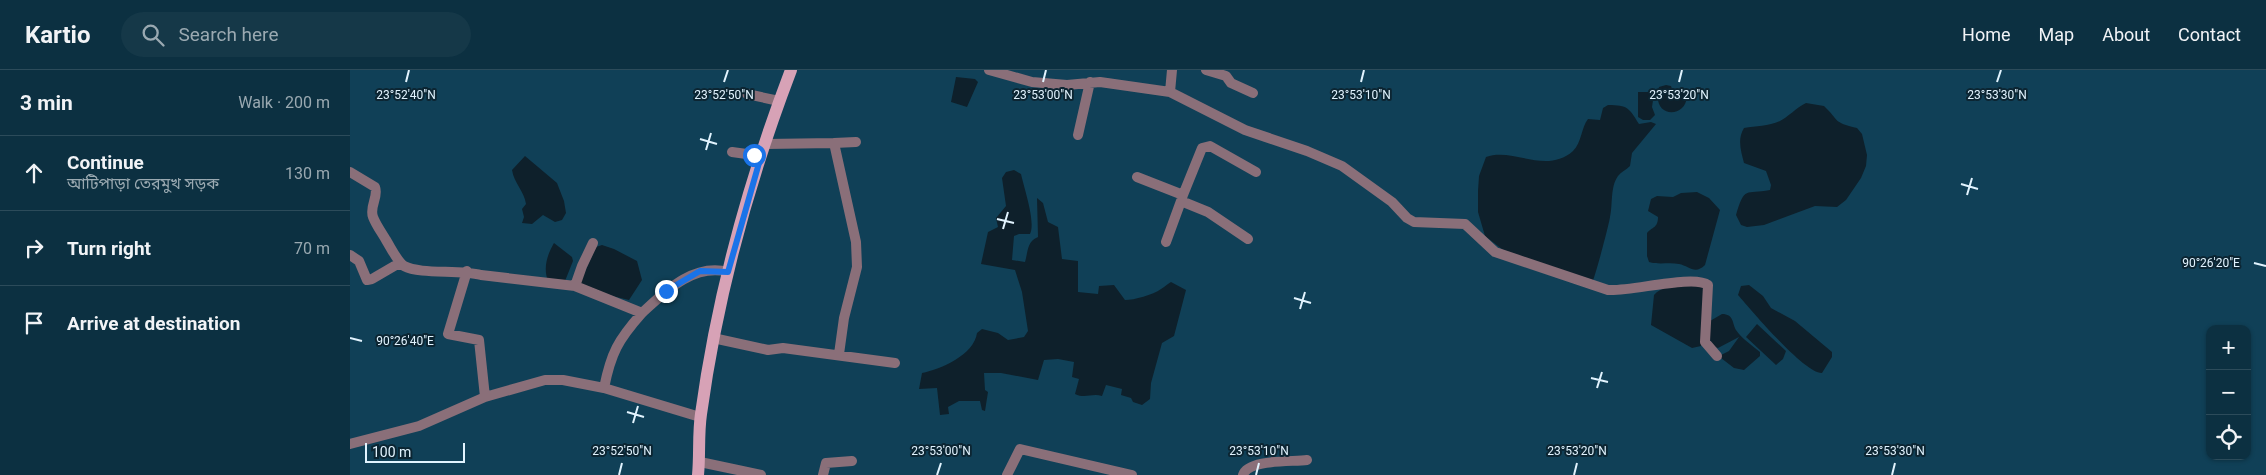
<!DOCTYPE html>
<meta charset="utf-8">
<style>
:root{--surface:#0c3041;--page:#153848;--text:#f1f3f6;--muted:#9aa9b1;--line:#2c4b5a}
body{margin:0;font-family:Roboto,"Noto Sans Bengali",sans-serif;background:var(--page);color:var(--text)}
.controls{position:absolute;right:15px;bottom:15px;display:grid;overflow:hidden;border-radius:10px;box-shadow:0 1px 4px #0004}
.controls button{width:45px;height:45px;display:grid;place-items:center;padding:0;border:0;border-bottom:1px solid var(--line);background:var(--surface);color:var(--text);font:25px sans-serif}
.scale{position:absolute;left:15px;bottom:12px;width:100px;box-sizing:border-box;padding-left:5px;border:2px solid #e1f3fe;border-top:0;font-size:14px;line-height:18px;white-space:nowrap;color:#e1f3fe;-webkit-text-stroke:4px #0c2532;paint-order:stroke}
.stop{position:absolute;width:15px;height:15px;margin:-11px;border:4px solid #1a73e8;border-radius:50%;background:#fff}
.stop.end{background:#1a73e8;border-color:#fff;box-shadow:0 1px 5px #0008}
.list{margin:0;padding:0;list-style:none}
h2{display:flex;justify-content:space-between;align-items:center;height:65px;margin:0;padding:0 20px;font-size:21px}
h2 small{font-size:16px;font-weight:400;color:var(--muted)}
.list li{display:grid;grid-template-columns:32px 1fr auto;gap:15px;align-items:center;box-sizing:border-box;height:75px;padding:0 20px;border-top:1px solid var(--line)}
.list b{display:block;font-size:19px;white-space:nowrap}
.list p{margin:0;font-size:16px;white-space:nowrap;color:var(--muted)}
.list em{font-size:16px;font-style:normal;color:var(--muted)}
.icon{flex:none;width:28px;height:28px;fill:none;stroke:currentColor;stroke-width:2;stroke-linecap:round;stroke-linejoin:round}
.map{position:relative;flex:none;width:1916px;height:405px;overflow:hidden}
header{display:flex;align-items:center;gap:30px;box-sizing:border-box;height:70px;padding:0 25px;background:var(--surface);border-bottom:1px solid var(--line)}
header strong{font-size:24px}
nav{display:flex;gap:28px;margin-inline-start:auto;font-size:18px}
.search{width:350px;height:45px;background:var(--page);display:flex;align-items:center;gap:12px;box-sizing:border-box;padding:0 18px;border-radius:28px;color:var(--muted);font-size:19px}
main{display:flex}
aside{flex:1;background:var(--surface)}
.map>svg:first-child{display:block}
.water{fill:#0e202b}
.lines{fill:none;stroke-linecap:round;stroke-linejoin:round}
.minor{stroke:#8a6f79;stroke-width:10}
.major{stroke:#d7a2b6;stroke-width:12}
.route{stroke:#1a73e8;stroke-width:6}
.ticks{fill:none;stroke:#e1f3fe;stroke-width:2}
.ticks-label{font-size:12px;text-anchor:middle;fill:#e1f3fe;stroke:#0c2532;stroke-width:4;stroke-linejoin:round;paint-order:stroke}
</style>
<header>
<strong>Kartio</strong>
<div class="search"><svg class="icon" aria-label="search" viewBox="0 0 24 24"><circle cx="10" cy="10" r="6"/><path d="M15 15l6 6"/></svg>Search here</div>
<nav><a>Home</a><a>Map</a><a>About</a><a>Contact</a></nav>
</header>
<main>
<aside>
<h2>3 min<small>Walk · 200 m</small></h2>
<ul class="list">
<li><svg class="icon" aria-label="ahead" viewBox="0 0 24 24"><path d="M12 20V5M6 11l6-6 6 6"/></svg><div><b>Continue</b><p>আটিপাড়া তেরমুখ সড়ক</p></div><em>130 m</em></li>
<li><svg class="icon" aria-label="right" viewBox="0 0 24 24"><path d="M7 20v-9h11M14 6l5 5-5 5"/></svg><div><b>Turn right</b></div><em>70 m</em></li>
<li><svg class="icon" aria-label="arrive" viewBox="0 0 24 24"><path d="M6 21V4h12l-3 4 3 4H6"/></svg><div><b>Arrive at destination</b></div></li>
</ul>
</aside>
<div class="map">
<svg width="1916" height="405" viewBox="0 0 1916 405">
<rect width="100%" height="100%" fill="#104057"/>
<path class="water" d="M606,7L625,9L628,12L617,37L601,32Z
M1316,15L1321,16L1324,25L1332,22L1336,24C1341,47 1300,52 1309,17Z
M1288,22H1303L1304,24L1302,37L1305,45L1300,50H1293L1288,47Z
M1456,33L1474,36C1490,51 1482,52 1507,58L1512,64L1517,85L1516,96L1511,108L1496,130L1487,137L1465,136L1414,155L1397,157L1391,155L1386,145C1395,115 1395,125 1420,120L1421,115L1416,101L1394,93C1391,81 1387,69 1394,58C1406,56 1418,56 1430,51C1438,47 1446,38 1456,33Z
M1258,35C1278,35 1279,38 1289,54L1301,52L1306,54L1282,83L1280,96C1276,100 1271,102 1268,106C1260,117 1263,135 1260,147C1259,155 1245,207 1243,210L1157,183L1135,166L1128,142V121L1129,106L1136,87C1163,77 1196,105 1223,81C1232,72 1231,58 1238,49L1250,50L1253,38Z
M175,86L207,113L214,131L216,143L212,150L205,152L193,145L182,154L172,153L174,147L172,139L176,134C174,121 164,113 162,100Z
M664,100L671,104C674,118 686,152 680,164H669L664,166L662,190L675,192C678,182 677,171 688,167L687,128L693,133L698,152L708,157L712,189L728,191V222L748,224L749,216L764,215L775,230C784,230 803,225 811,219C815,217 817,214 821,212L836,220L824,266L812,273L801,313L800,329L792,335L783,332L781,328L771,325L772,319L756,315L752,326C742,323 735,329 725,324L729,309L722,307L724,292L708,289L694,290L688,310L651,303H634L635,320L638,322L635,341L632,340L630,331H609L598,337L599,344L590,345L587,318L569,319L572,303C591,299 624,285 627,263L632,259L648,263L658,270L674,267L678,261L672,222L665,200L631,194L638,162L648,157L646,148L656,136L652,108L656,102Z
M1347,122L1359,128L1370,140L1355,195C1345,205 1339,196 1329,194C1319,192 1309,195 1299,192L1297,186V163C1302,157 1308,158 1308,147L1298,141L1301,129L1307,126L1323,127L1331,123Z
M204,173L222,187L223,191L215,211H198C193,198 197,185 204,173Z
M252,175L264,179L287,191L292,210L279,230L262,226L230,213L246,177Z
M1399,215L1413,226L1421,238L1445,251L1482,282V287L1472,303C1455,304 1401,240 1388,225L1391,216Z
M1354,216L1351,276L1342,278L1301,255L1304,225C1315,212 1338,216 1354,216Z
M1372,244C1384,244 1382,253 1386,260C1391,268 1403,276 1410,282V286L1394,300L1384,298L1371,288V285L1379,281L1389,267L1368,278L1365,277L1357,266L1360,251Z
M1407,254L1436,281L1433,289L1426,295L1396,267Z"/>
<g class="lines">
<path class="minor" d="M639,0L682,12L717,15L750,12L820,22L895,60L957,81L992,96L1042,132L1057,148L1064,152L1115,154L1145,182L1258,220C1280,222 1344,204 1358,215L1355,272L1367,286
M856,0L876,6L881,13L903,23
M820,22L822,0
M397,24L429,31
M728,65L740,12
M484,73L506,72
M416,74L484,73L506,172L507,197L494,248L489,284
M382,82L411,86
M0,102L25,117C29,127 19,136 23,147C26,155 32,163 36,170C41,178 47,191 54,196C71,205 109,199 131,205L225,216L292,243C315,222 343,193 378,202
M787,107L833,125L852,78L860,76L906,102
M833,125L831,131L858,142L898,169
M816,172L831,131
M0,185L9,191L17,210L22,209L46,195H52
M117,201L98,264L129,270L135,327
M225,216L232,196L243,173
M363,268L418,280L433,278L545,293
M254,318C261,283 268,270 292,243
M0,374L69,356L135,327L195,310H213L254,318L350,347
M350,392L411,405
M473,405L476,393L502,391
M657,405L670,379L782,405
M893,405C898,389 941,392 957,390"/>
<path class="major" d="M348,405C350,385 348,364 351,344C367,227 399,110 441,0"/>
</g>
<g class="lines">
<path class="route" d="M316,221L350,201L378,202L411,86L404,85"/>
</g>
<path class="ticks" d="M56,12L59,0M374,12L378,0M693,12L696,0M1011,12L1014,0M1329,12L1332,0M1647,12L1651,0M350,69L367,74M356,80L361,63M1611,114L1628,119M1617,125L1622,108M647,149L664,153M653,159L658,142M1904,193L1916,196M944,228L961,233M950,239L955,222M0,268L12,271M1241,308L1258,312M1247,318L1252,302M277,342L294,347M283,353L288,336M269,405L272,393M587,405L591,393M906,405L909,393M1224,405L1227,393M1542,405L1545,393"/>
<g class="ticks-label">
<text x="56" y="29">23°52'40"N</text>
<text x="374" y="29">23°52'50"N</text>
<text x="693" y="29">23°53'00"N</text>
<text x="1011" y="29">23°53'10"N</text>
<text x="1329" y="29">23°53'20"N</text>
<text x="1647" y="29">23°53'30"N</text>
<text x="1861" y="197">90°26'20"E</text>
<text x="55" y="275">90°26'40"E</text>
<text x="272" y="385">23°52'50"N</text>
<text x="591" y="385">23°53'00"N</text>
<text x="909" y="385">23°53'10"N</text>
<text x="1227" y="385">23°53'20"N</text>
<text x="1545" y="385">23°53'30"N</text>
</g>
</svg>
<div class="controls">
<button>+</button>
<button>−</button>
<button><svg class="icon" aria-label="locate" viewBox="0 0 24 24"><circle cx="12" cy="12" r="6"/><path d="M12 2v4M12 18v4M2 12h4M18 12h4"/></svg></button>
</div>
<div class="scale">100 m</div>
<div class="stop" style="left:404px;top:85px"></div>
<div class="stop end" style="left:316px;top:221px"></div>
</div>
</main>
